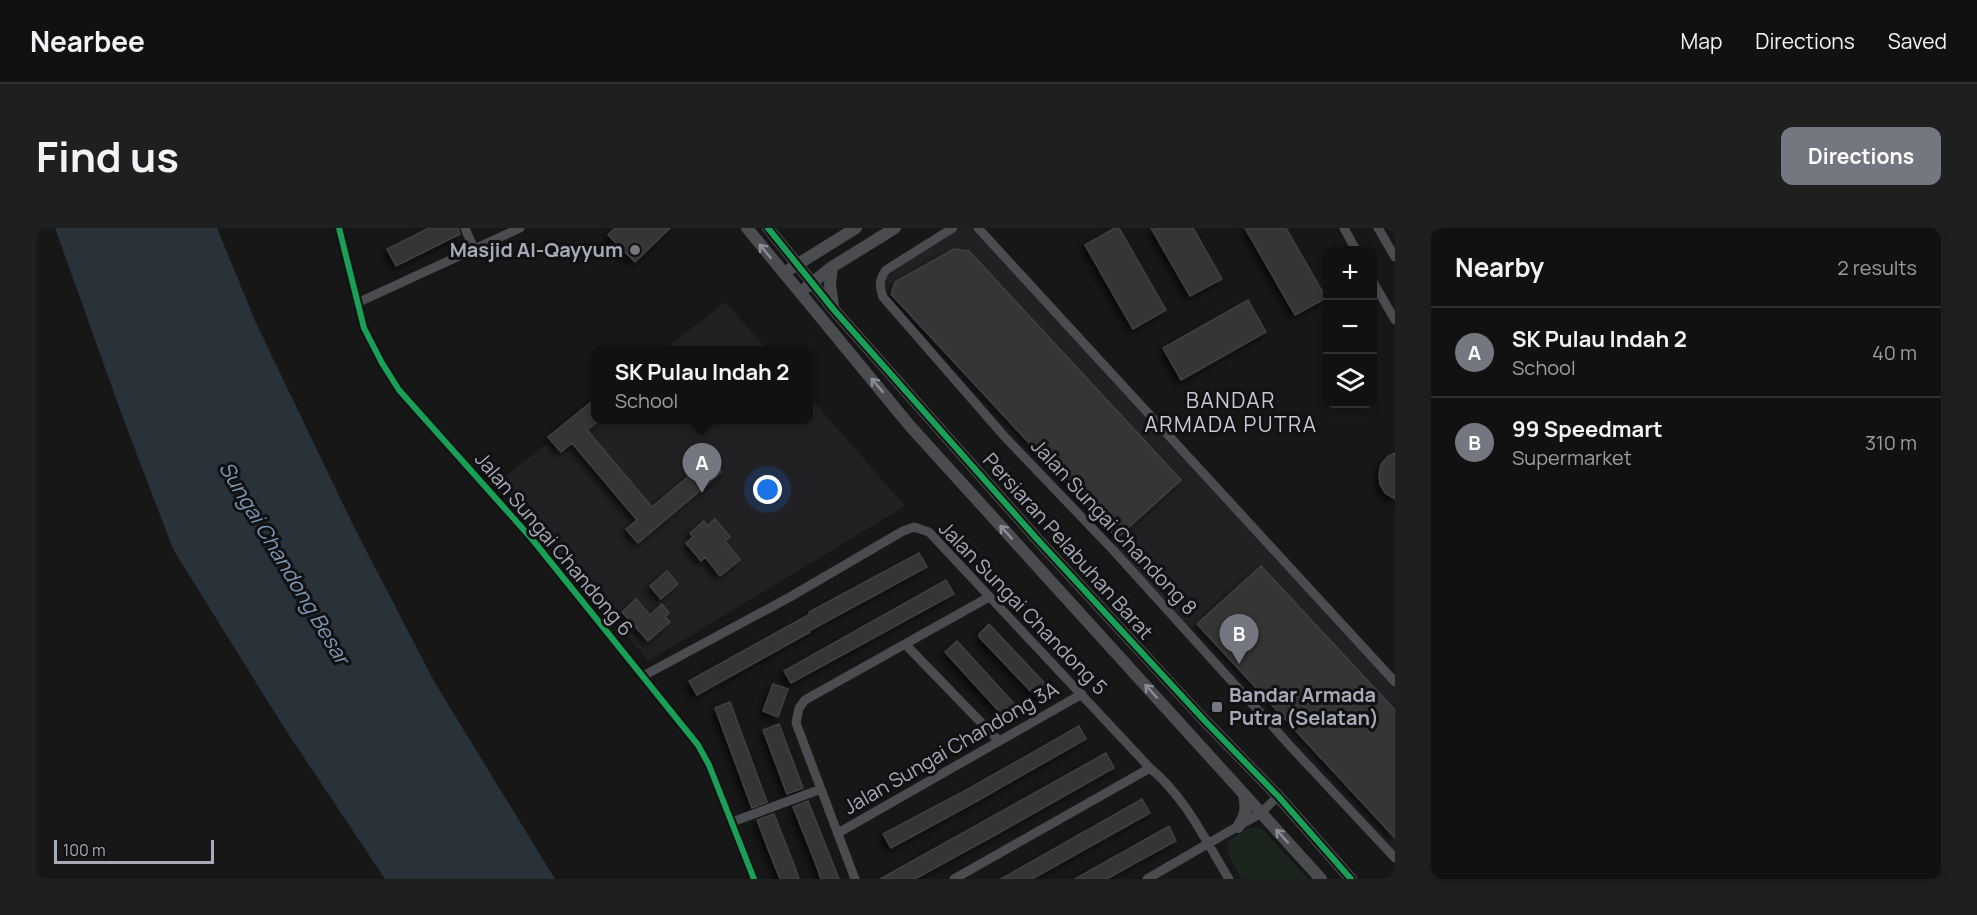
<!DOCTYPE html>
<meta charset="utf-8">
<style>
:root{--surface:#111;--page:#1e1f1f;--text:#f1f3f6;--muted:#9c9d9f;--line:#303131;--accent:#757780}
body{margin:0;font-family:Manrope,sans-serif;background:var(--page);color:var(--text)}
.controls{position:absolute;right:18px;top:18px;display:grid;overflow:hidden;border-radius:12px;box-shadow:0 3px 9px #0003}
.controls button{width:54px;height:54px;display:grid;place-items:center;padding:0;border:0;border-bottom:2px solid var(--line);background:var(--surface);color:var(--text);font:30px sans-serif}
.scale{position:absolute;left:18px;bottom:15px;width:160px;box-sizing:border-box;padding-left:6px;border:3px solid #a7abb8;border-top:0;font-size:16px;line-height:21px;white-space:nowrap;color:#a7abb8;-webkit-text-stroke:4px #111113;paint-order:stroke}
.you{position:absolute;left:732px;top:262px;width:21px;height:21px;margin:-15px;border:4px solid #fff;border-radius:50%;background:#1a73e8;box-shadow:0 0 0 9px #1a73e833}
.badge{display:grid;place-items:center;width:39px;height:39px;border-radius:50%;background:var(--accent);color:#fff;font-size:20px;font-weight:700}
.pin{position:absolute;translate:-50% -50px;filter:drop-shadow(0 2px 3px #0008)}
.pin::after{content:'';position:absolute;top:32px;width:21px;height:18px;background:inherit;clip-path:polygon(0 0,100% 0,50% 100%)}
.popup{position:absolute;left:555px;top:118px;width:222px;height:78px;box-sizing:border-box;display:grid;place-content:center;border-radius:12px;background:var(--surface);filter:drop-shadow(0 2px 4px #0005);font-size:20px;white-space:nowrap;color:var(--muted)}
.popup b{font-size:22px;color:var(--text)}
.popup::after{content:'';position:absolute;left:50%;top:100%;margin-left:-12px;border:12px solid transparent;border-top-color:var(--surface)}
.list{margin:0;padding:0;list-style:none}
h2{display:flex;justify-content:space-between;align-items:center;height:78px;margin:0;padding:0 24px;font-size:26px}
h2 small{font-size:20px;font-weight:400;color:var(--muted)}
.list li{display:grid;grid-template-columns:39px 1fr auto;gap:18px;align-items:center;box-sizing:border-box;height:90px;padding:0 24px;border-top:2px solid var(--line)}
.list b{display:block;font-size:22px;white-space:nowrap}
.list p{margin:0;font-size:20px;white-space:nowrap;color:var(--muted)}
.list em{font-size:20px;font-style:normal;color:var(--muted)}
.icon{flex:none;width:33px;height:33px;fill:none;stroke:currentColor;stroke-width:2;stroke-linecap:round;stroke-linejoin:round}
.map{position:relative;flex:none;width:1359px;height:651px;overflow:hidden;border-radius:12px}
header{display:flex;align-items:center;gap:36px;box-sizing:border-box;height:84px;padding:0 30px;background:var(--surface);border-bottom:2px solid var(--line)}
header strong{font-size:28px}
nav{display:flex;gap:33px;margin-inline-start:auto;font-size:21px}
.intro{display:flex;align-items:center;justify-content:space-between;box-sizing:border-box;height:144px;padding:0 36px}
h1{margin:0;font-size:42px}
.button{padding:15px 27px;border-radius:12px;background:var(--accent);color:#fff;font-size:21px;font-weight:700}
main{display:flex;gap:36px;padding:0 36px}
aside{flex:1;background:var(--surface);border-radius:12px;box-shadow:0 3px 9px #0003}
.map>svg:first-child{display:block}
.built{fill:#212023}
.green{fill:#1c241e}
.water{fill:#293139}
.building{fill:#353536;stroke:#3f4043;stroke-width:1.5;filter:url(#shadow)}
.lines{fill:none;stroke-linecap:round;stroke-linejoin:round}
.minor{stroke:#4a4c50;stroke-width:9}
.tertiary{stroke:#4a4c50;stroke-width:12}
.cycleway-casing{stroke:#111113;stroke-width:10}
.cycleway{stroke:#1a9f57;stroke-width:6}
.oneway{stroke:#8b8e99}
.poi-dot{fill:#757780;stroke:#111113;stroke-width:2}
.labels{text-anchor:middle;stroke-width:6;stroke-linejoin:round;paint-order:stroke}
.poi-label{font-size:20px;font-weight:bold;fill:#a7abb8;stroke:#111113;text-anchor:end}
.street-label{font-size:20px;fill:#a7abb8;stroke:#111113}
.neighbourhood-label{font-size:21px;letter-spacing:1.5px;fill:#c8cbd4;stroke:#111113}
.water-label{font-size:21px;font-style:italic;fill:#7c98b5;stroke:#111113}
</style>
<header>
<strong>Nearbee</strong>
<nav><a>Map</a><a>Directions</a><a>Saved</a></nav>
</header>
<div class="intro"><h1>Find us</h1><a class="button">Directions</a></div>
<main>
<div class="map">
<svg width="1359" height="651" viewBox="0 0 1359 651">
<defs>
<filter id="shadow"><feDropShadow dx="-4" dy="4" stdDeviation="3" flood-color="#0009"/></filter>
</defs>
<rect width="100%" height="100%" fill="#171717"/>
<path class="built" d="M925,0H936L1359,460V624L1078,317L969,202L852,67L848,59L849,52L854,45Z
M689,74L732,122H628Z
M773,168L869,278L612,433L464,253L559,177L560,192H772Z"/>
<path class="green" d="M1220,599L1227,602L1272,651H1205L1191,624L1192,613L1211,601Z"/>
<path class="water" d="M19,0H181L220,95L320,303L399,455L519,651H349L249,501L137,321L87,190Z"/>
<path class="building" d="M393,0H422L424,6L360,38L351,21Z
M579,0H634L599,34L572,7Z
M1079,0H1083L1130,82L1097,101L1049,17Z
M1115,0H1157L1186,51L1154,68Z
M1209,0H1250L1290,70L1259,87Z
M918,21L933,23L1145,252L1081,310L855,66L859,54Z
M1212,72L1230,104L1145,152L1127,120Z
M560,170V195L551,202L616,279L674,230L686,244L602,315L590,301L601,292L536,215L525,224L512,209Z
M1359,225V271L1349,265L1344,256L1343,246L1345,236L1352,228Z
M679,291L694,309L689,313L704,332L684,348L669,329L665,333L650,315L657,309L654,305L668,293L671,298Z
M883,325L891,339L773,403L774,404L661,467L653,453L774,386L773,384Z
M1225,338L1359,482V610L1161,396Z
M631,343L642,356L625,371L614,358Z
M910,352L918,366L755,455L748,443Z
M600,371L614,387L626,376L633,385L629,389L634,394L612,413L586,384Z
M953,396L1015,462L1003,472L943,409V406Z
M921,413L981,479L969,490L909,424Z
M737,456L752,461L742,489L727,483Z
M694,474L731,574L716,580L679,480Z
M743,496L767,560L751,566L727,502Z
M1043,498L1050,511L941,573L855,620L847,606L934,560Z
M1070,525L1078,540L959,607L879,651H844Z
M1106,571L1114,585L996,651H965Z
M772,573L774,578L803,651H785L779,634L757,579Z
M738,586L759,639L763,651H744L734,626L721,592Z
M1133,598L1140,613L1090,640L1071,651H1039Z"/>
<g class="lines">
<path class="minor" d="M303,0L328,100L346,135L363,162L496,311L662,517L673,537L718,651
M429,0L438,21
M917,0L850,42C843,52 843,57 847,69L968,208L1078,323L1257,521L1359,630
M942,0L1359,454
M1308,0L1320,22
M1342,0L1359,29
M1336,52L1359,92
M321,75L484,0
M869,416L963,513
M607,448L754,369L867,303L878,299L893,304L1114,540C1150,570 1169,612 1193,651
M696,594L785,561
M802,605L1046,466
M819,651L760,495L763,480L769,472L953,369
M918,651L1114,540
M1111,651L1225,585L1242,568"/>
<path class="tertiary" d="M711,0L874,198L1285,651
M732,0L798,82L1001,311L1168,492L1242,568L1315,651
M796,39L794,56L797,79
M754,41L820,0
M771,59L796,39L859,0
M1202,599C1210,587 1211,580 1208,567"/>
<g class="cycleway-casing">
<path id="cycleway" d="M303,0L328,100L346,135L363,162L496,311L662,517L673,537L718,651
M732,0L798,82L1001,311L1168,492L1242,568L1315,651"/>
</g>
<use href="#cycleway" class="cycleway"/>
</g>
<defs><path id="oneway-shaft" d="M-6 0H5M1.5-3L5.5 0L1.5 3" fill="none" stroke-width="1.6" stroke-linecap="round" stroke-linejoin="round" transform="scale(1.5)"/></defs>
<g class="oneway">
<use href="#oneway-shaft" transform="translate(729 23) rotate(-130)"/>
<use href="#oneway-shaft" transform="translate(841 157) rotate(-130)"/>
<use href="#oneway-shaft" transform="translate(970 304) rotate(-132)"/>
<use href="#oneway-shaft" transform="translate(1115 463) rotate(-132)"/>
<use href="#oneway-shaft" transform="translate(1246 608) rotate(-132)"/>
</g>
<g class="poi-dot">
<circle cx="599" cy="22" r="6"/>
<rect x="1175" y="473" width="12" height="12" rx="3"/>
</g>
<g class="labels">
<g class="poi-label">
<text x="587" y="29">Masjid Al-Qayyum</text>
<text x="1193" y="474" text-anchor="start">Bandar Armada<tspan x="1193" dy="23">Putra (Selatan)</tspan></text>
</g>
<g class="street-label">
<text transform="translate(1078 299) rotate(47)" y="7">Jalan Sungai Chandong 8</text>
<text transform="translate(518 316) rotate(50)" y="7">Jalan Sungai Chandong 6</text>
<text transform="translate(1032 318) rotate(48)" y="7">Persiaran Pelabuhan Barat</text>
<text transform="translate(987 380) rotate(46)" y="7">Jalan Sungai Chandong 5</text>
<text transform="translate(915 520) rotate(-30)" y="7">Jalan Sungai Chandong 3A</text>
</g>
<g class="neighbourhood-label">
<text x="1195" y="180">BANDAR<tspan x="1195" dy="24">ARMADA PUTRA</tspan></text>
</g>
<g class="water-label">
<text transform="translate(248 335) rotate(59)" y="7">Sungai Chandong Besar</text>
</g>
</g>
</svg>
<div class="controls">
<button>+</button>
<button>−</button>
<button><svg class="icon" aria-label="layers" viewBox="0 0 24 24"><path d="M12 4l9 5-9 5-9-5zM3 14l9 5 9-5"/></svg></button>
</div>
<div class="scale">100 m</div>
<div class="you"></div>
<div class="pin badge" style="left:666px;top:265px">A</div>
<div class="popup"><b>SK Pulau Indah 2</b>School</div>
<div class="pin badge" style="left:1203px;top:436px">B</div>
</div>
<aside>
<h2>Nearby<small>2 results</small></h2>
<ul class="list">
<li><span class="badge">A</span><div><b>SK Pulau Indah 2</b><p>School</p></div><em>40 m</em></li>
<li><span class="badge">B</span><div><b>99 Speedmart</b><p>Supermarket</p></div><em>310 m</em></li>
</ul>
</aside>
</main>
